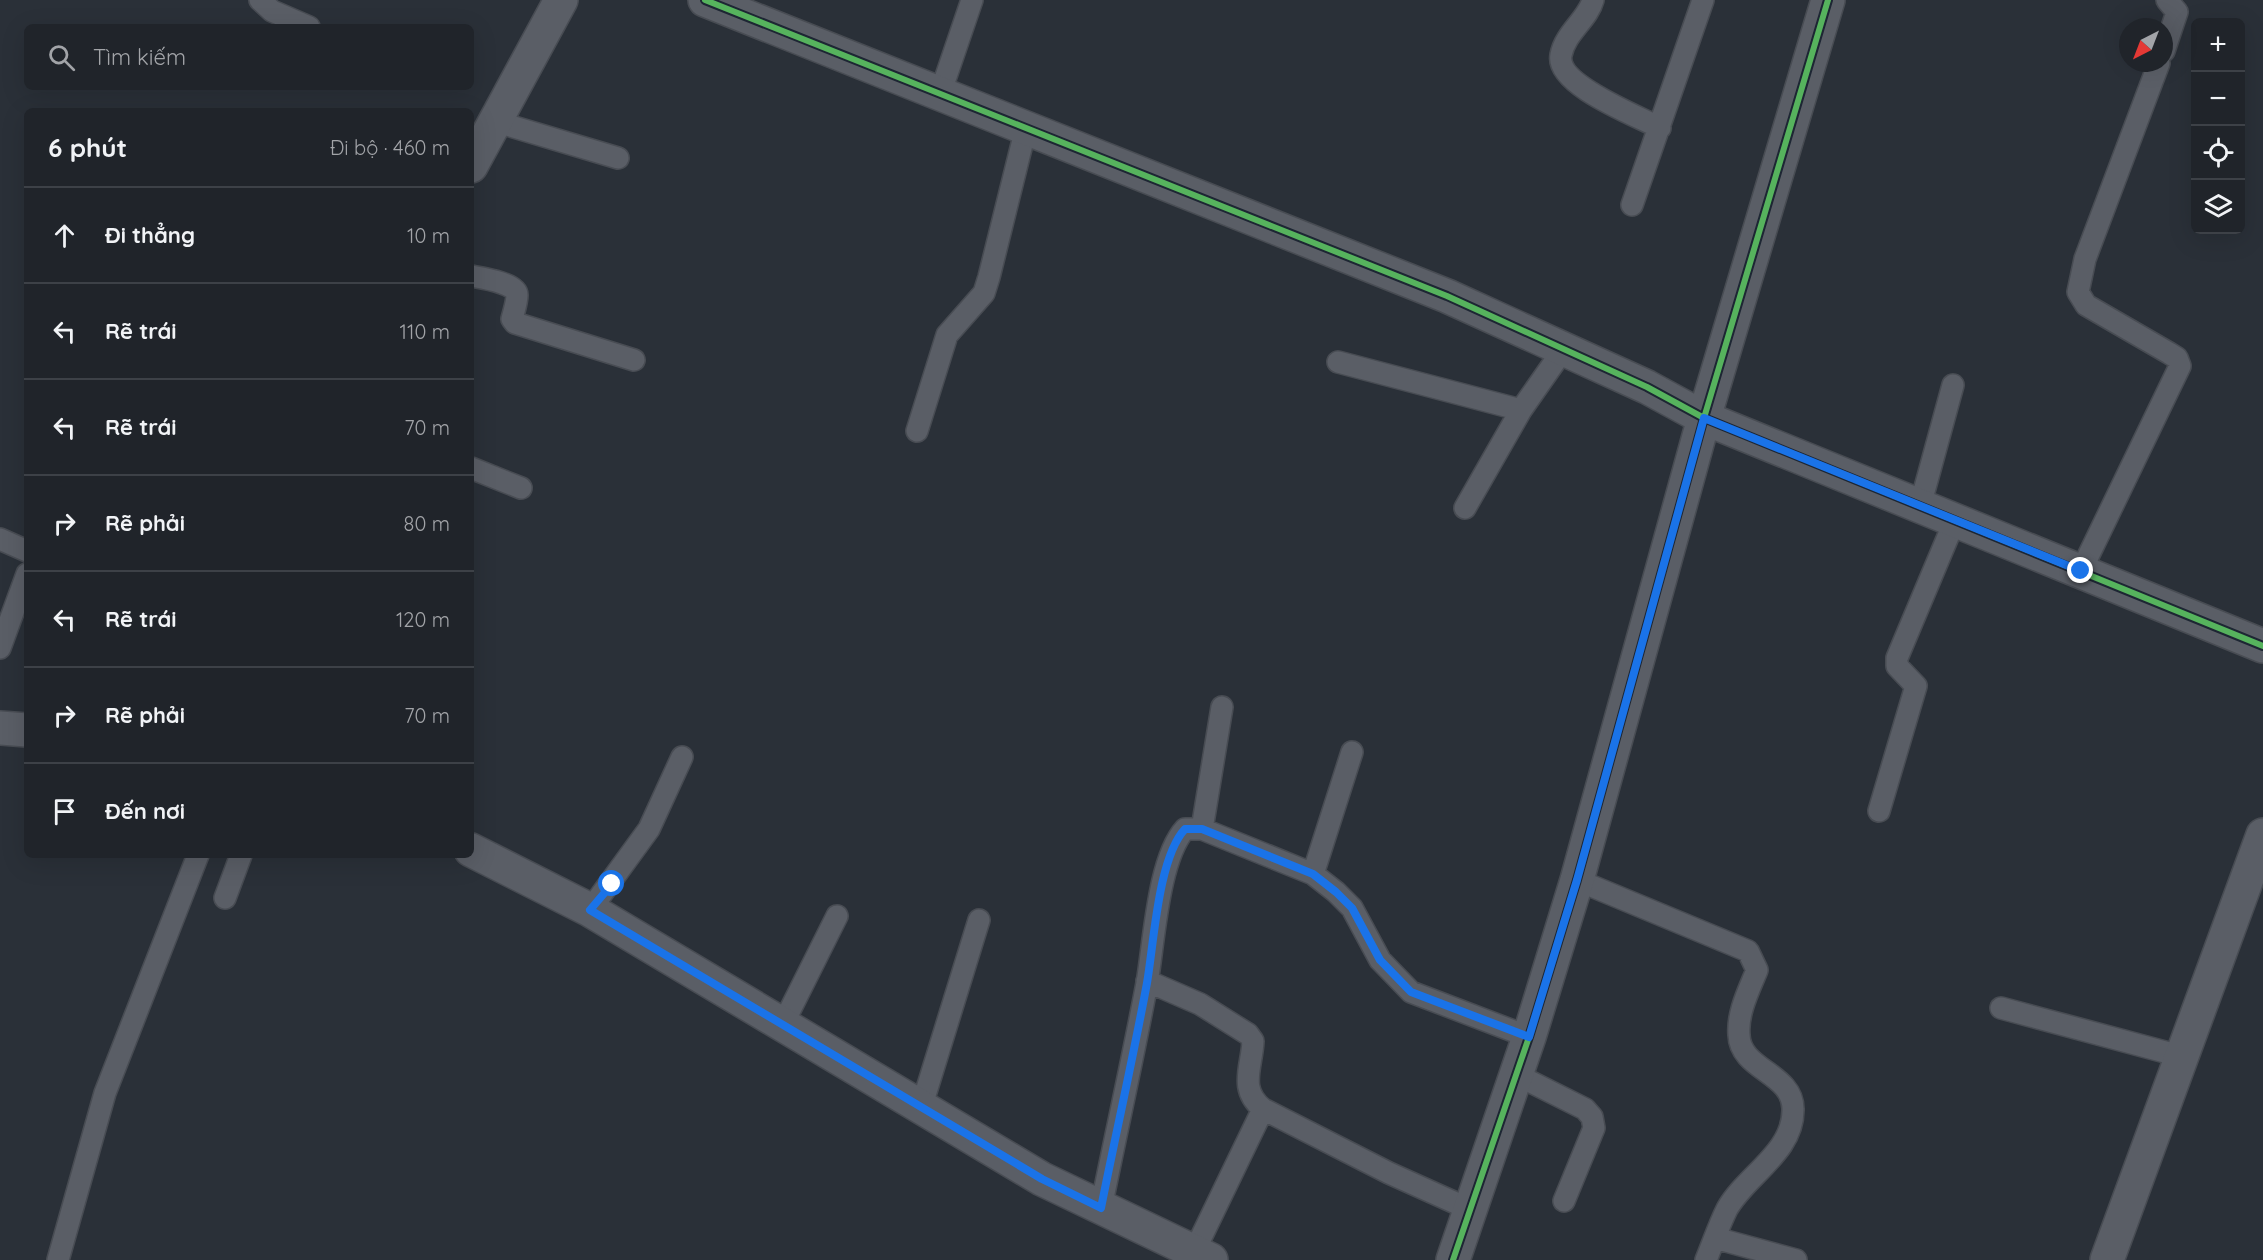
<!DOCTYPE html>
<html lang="vi">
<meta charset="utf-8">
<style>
:root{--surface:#20242a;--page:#2d3036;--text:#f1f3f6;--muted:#a2a4a8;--line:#3d4147}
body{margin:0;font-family:Quicksand,sans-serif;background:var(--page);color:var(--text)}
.controls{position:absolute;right:18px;top:18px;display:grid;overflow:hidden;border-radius:9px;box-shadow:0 6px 24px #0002}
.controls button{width:54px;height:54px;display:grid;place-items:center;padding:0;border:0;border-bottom:2px solid var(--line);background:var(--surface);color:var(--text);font:30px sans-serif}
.compass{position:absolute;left:2119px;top:18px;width:54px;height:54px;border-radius:50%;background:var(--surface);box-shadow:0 6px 24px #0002;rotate:222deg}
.stop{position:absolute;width:18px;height:18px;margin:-14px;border:4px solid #1a73e8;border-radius:50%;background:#fff}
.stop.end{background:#1a73e8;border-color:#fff;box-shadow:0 2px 6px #0008}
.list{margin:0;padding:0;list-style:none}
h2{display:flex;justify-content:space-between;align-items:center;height:78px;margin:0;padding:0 24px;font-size:26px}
h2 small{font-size:20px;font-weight:400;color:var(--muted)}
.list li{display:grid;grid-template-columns:39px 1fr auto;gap:18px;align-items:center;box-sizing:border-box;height:96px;padding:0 24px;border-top:2px solid var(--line)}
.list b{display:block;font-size:22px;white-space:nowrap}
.list em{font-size:20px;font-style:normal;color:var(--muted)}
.icon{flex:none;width:33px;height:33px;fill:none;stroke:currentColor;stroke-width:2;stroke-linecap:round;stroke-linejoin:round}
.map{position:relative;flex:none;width:2263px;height:1260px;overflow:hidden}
.search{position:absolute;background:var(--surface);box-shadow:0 6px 24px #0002;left:24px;top:24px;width:450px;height:66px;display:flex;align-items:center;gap:15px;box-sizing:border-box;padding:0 21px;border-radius:9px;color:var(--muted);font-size:22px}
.panel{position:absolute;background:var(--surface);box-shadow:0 6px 24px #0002;left:24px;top:108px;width:450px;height:750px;border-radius:9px}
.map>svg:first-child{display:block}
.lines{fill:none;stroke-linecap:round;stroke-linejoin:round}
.lane-casing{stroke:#484c53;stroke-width:24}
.street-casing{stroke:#484c53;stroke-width:36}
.lane{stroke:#5a5e66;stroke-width:21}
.street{stroke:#5a5e66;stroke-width:33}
.cycleway-casing{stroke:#1d2633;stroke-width:10}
.cycleway{stroke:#56b35d;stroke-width:6}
.route{stroke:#1a73e8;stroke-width:8}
</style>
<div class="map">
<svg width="2263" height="1260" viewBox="0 0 2263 1260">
<rect width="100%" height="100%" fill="#2a3038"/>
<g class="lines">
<g class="lane-casing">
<path id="lane" d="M260,0L272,11L309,27
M1593,0C1588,19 1565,33 1561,55C1555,85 1638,116 1660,128
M2164,51L2177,12L2167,0
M940,94L972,0
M494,121L618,158
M1632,205L1703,0
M471,276C481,278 517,283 517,295C517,302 514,311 512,319L515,323L634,360
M1338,362L1521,410
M917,431L947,335L984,293L989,277L1026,128
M471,468L521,488
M1920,506L1953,385
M1465,508L1521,410L1563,350
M0,539L27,551
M2081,571L2180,366L2177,358L2169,353L2086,305L2078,292L2085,259L2159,63
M0,648L27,574
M1879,811L1916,686L1897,666V658L1955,520
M1202,829L1222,707
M1313,874L1352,752
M1577,880L1748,951L1757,970C1749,990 1737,1013 1739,1035C1740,1070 1793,1073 1793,1109C1794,1152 1746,1175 1727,1209C1719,1225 1713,1243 1706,1260
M225,898L241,855
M590,910L649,829L682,757
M1147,981L1200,1004L1248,1034L1253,1041C1252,1067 1238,1089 1263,1109L1389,1173L1469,1209
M2001,1008L2180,1056
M783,1024L837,916
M1515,1074L1585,1109L1592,1117L1594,1128L1564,1201
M921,1108L979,920
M1101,1208C1116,1133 1133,1058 1147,983C1154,943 1158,859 1185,829H1202L1313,874L1336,892L1352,908L1380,960L1411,992L1529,1037
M1715,1238L1796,1260
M1194,1252L1263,1109
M58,1260L105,1093L198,855"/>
</g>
<g class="street-casing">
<path id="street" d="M705,0L1447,296L1647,387L1704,418L2263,646
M471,166L561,0
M0,728L27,730
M471,850L590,910L1042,1179L1211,1260
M1453,1260L1529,1037L1577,880L1704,418L1828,0
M2107,1260L2263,835"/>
</g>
<use href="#lane" class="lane"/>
<use href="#street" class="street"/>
<g class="cycleway-casing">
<path id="cycleway" d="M705,0L1447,296L1647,387L1704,418L2263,646
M1453,1260L1529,1037L1577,880L1704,418L1828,0"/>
</g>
<use href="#cycleway" class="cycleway"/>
</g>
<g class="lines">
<path class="route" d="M612,884L590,910L1042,1179L1101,1208C1116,1133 1133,1058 1147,983C1154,943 1158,858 1185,829H1202L1313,874L1336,892L1352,908L1380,960L1411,992L1529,1037L1577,880L1704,418L2081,571"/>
</g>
</svg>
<div class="controls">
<button>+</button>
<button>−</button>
<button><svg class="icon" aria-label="locate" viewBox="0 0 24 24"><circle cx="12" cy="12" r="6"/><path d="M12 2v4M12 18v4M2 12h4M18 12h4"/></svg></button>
<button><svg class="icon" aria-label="layers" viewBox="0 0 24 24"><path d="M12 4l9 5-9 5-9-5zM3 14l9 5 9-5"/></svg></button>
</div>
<svg class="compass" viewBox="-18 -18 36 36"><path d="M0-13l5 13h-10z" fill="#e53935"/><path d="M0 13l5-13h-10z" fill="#a2a4a8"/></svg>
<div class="stop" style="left:612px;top:884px"></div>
<div class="stop end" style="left:2081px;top:571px"></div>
<div class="search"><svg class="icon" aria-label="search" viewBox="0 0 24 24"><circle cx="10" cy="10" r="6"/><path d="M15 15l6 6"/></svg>Tìm kiếm</div>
<section class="panel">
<h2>6 phút<small>Đi bộ · 460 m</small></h2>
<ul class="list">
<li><svg class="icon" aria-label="ahead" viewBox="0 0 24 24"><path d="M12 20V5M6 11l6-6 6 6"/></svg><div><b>Đi thẳng</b></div><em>10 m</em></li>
<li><svg class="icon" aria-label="left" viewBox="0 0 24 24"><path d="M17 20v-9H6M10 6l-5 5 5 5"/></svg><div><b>Rẽ trái</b></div><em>110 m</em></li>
<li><svg class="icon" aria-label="left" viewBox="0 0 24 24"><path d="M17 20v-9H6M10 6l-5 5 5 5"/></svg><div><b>Rẽ trái</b></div><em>70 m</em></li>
<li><svg class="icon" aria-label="right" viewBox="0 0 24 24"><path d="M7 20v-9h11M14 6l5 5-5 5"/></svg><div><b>Rẽ phải</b></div><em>80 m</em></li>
<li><svg class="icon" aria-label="left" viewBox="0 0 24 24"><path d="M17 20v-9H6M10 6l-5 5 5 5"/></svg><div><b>Rẽ trái</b></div><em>120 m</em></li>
<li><svg class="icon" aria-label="right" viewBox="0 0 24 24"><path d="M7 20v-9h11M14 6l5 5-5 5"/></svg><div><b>Rẽ phải</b></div><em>70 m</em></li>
<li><svg class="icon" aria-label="arrive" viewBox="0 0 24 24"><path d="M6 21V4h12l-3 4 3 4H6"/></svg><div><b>Đến nơi</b></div></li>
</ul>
</section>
</div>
